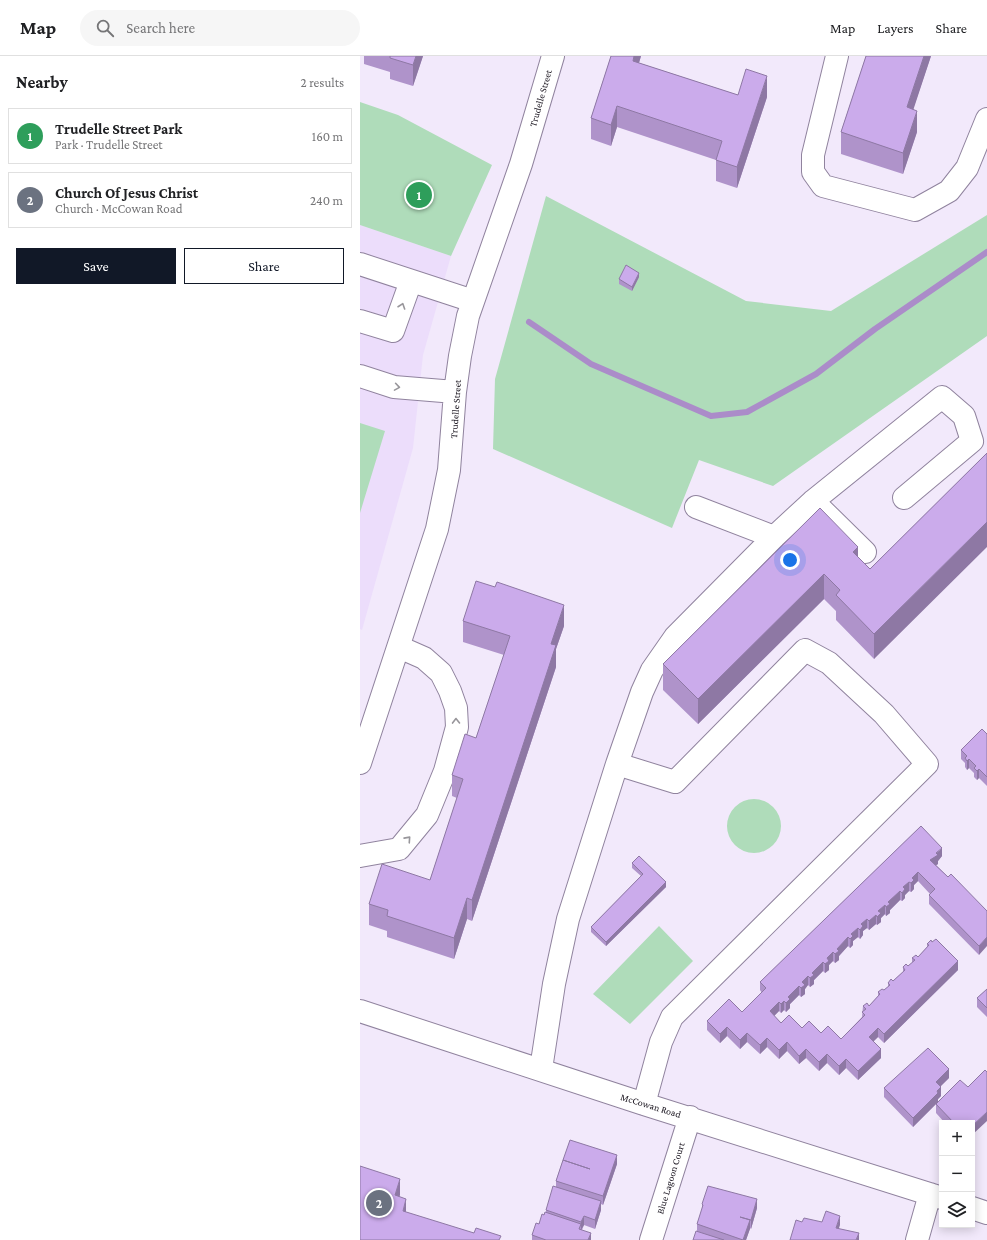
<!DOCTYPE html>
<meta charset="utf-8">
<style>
:root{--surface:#fff;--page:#f6f6f6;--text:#202124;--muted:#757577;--line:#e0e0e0;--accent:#111827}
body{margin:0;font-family:"Crimson Pro",serif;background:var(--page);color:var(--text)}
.controls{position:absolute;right:12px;bottom:12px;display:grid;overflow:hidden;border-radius:0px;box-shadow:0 2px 10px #0003}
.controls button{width:36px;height:36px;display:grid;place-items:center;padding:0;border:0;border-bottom:1px solid var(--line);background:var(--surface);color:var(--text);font:20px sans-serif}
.you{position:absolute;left:430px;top:504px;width:14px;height:14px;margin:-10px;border:3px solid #fff;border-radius:50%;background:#1a73e8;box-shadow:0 0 0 6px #1a73e833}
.badge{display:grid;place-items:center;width:26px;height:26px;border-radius:50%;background:var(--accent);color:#fff;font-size:13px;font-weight:700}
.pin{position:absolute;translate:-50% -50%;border:2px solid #fff;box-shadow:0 1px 4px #0006}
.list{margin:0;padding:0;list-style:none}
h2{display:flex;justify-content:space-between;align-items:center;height:52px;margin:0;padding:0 16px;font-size:17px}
h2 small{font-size:13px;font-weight:400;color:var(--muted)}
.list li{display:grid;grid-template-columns:26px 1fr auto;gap:12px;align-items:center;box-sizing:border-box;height:56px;margin:0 8px 8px;padding:0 8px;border:1px solid var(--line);border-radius:0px}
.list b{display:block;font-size:15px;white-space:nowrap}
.list p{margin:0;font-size:13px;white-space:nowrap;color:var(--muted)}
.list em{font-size:13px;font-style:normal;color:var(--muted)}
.actions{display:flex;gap:8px;padding:12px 16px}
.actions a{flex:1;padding:9px 0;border:1px solid var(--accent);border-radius:0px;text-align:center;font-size:14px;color:var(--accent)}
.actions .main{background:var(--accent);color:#fff}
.icon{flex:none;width:22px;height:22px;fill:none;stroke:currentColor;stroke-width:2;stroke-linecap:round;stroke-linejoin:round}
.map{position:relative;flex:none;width:627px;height:1184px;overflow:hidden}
header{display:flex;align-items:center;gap:24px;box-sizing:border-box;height:56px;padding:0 20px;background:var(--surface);border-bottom:1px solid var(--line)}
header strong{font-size:19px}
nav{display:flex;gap:22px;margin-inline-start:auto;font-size:14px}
.search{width:280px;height:36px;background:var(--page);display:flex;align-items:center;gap:10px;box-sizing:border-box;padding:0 14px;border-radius:22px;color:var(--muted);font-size:15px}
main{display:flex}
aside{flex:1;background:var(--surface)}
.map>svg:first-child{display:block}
.built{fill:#ecddfb}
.green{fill:#afdcba}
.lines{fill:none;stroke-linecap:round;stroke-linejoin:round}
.stream{stroke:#ab8cc9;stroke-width:6}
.minor-casing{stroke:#90839e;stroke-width:24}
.minor{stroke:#fff;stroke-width:22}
.wall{fill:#af93ca}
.shaded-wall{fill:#8e78a4}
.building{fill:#cbabeb;stroke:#8e78a4}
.oneway{stroke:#98969b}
.labels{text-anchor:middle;stroke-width:3;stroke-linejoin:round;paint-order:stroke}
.street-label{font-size:10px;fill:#1b1620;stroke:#fff}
</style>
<header>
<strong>Map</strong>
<div class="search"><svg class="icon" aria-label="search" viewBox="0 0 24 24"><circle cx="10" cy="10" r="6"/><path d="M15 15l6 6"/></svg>Search here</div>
<nav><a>Map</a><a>Layers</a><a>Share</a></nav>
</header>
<main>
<aside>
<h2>Nearby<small>2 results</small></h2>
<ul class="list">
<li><span class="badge" style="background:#2e9e5b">1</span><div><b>Trudelle Street Park</b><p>Park · Trudelle Street</p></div><em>160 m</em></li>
<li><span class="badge" style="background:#6b7280">2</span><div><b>Church Of Jesus Christ</b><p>Church · McCowan Road</p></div><em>240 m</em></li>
</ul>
<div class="actions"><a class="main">Save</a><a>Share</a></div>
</aside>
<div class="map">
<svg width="627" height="1184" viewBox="0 0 627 1184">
<rect width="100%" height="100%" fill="#f2e9fb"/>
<path class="built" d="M0,169L91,200L63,299L53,392L2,574L0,573Z"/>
<path class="green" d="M0,46L38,59L132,109L91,200L0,169Z
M186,140L386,245L471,255L627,159V280L413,430L339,404L312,472L133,393L135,323Z
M0,367L25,375L0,457Z
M367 770a27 27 0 1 1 54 0a27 27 0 1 1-54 0Z
M299,870L333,905L270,968L233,938Z"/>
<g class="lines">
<path class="stream" d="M169,266L231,308L351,360L387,356L456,318L515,273L627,196"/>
<g class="minor-casing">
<path id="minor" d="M477,0L453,99V116L463,130L555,154L589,135L607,112L627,63
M0,208L113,245
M0,265L33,275L51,225
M0,320L34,331L95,336
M453,445L505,496
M336,451L414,481
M0,707L77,473L89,414L95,336L100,300L108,260L161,108L193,0
M257,708L315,726L445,594L469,607L524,658L567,708L312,961L301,986L284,1048
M0,800L39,793L67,759L85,715L97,671L96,652L90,635L81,617L64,602L39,591
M0,955L284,1048L582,1142
M181,1013L194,928L208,863L257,708L282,636L292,614L315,581L414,481L453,445L582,341L604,360L612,385L544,442
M612,1152L627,1157
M291,1184L330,1061
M557,1184L570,1138"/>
</g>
<use href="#minor" class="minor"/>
</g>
<path class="wall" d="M4,0H63L53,30L30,23V16L4,8Z
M251,0H281L279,7L378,39L407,41L377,132L356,125V104L257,71L251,90L231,83V62Z
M506,0H571L553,53L557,76L543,118L481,98V76Z
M279,221L272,235L259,228V223Z
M627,397L514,603L476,564V555L464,543L338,668L303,634V608L460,452L498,501L510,513Z
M103,565L204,570L196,593V611L112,865L107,863L94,903L27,881V875L9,869V848L70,824L97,742L92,740V719L116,682L144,599L103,586Z
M627,678V730L619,722L617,724L614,721V717L609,712L607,714L605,711V707L601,703V694Z
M561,770L582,800L578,805V808L576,809L588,821L627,855L619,899L569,848V839L570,838L558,825L554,829V833L551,836L549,835L545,839V842L542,845L540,844L530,854V857L526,860L525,858L521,862V866L517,869L516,868L509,874L507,872L503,875V879L500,883L498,881L493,885V889L490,892L488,890L479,900V904L475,907L473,905L469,909V914L465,917L463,915L454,924V928L450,931L448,929L445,933V938L441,941L439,939L430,948V952L426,956L424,954L421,957L419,955L414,960L421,967L481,983L502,961L503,950H509L518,940V936L524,934L528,931V927L533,925L543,916V911L548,910L552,907V902L558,901L567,891V888L598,914L524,987L518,981L513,985L521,1002L498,1024L486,1012L479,1019L467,1007L459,1015L446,1002L439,1008L427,995L419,1003L407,991L400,998L387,986L380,993L367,980L360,987L347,974V965L382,956L402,937L400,934V926Z
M272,807L306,831L246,890L231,876V871L281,820L272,812Z
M627,933V961L617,951V942Z
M589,1022L580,1030L581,1040L578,1043V1045L612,1067H585L576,1057V1048L553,1071L524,1041V1032Z
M203,1104L257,1108L243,1149L241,1148V1154L235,1173L224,1169L222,1174L231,1184H172V1179L184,1159L186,1157V1154L196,1131V1125Z
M342,1148L397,1152L391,1173L390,1172L386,1184H333L337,1175V1168L342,1154Z"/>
<path class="shaded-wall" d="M56,0H63L53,30V9Z
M274,0H281L273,26V5Z
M564,0H571L547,73V51Z
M407,20V41L377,132V111Z
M257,50V71L251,90V69Z
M557,55V76L543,118V97Z
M279,217V221L272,235V231Z
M627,466V491L514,603V578Z
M498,491V516L493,496Z
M464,518V543L338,668V643Z
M204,549V570L196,593V611L112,865V844L191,588Z
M609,703V712L607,714V705Z
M619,713V722L617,724V715Z
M582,792V800L578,805V808L570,813V804Z
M558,816V825L554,829V833L551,836V827L552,822Z
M306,826V831L246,890V886Z
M549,826V835L545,839V842L542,845V837L543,831Z
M540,835V844L530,854V857L526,860V851L528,846Z
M107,842V863L94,903V882Z
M525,849V858L521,862V866L517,869V861L518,855Z
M516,859V868L509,874V865Z
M507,863V872L503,875V879L500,883V874L501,868Z
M498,872V881L493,885V889L490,892L491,878Z
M488,881V890L479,900V904L475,907V898L477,893Z
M627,881V890L619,899V890Z
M473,896V905L469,909V914L465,917V908L467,902Z
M598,905V914L524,987V978Z
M463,906V915L454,924V928L450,931V922L452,917Z
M448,920V929L445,933V938L441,941V932L442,926Z
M439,930V939L430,948V952L426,956V947L428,941Z
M424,945V954L421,957V948Z
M419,946V955L410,964V955Z
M367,971V980L360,987V978Z
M518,972V981L509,990V981Z
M387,977V986L380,993V984Z
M407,982V991L400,998V989Z
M427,986V995L419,1003V994Z
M446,993V1002L439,1008V1000Z
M521,993V1002L498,1024V1015Z
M467,998V1007L459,1015V1006Z
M486,1003V1012L479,1019V1010Z
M589,1013V1022L576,1035V1026Z
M581,1031V1040L578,1043V1046L553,1071V1062Z
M627,1056V1065L612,1079V1070Z
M257,1099V1108L243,1149V1140Z
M40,1123V1139L35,1156V1139Z
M46,1143V1159L43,1155Z
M397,1143V1152L391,1173V1164Z
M241,1145V1154L235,1173V1164Z
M224,1160V1169L221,1174V1166Z
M480,1160V1169L476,1181V1172Z
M390,1164V1173L386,1184H383Z
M231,1177V1184H228Z
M499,1177V1184H496Z"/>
<path class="building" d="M30,0H56L53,9L30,2Z
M251,0H274L273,5L378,39L386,13L407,20L377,111L356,104L362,85L257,50L251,69L231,62Z
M506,0H564L547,51L557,55L543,97L481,76Z
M266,209L279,217L272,231L259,223Z
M627,397V466L514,578L476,539L480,534L464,518L338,643L303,608L460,452L498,491L493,496L510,513Z
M116,525L135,531L137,526L204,549L191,588L196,589L112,844L107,842L94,882L27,860L28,854L9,848L22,808L70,824L103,723L92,719L105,678L116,682L150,580L103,565Z
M622,673L627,678V721L619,713L617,715L614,712L616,710L609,703L607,705L605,702L607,700L601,694Z
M561,770L582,792L576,797L578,799L570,804L588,821L591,818L627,855V881L619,890L569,839L575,833L558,816L552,822L554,824L551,827L549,826L543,831L545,833L542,837L540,835L528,846L530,848L526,851L525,849L518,855L521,857L517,861L516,859L509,865L507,863L501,868L503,870L500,874L498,872L491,878L493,880L490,883L488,881L477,893L479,895L475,898L473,896L467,902L469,905L465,908L463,906L452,917L454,919L450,922L448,920L442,926L445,929L441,932L439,930L428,941L430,943L426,947L424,945L421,948L419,946L410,955L421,967L429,959L442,972L449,965L461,977L468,970L481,983L505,959L502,956L506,953L503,950L507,947L509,950L520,938L518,936L522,933L524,934L530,929L528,927L531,923L533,925L545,914L543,911L546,908L548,910L555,904L552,902L556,899L558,901L569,889L567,888L571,884L572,886L576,883L598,905L524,978L518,972L509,981L521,993L498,1015L486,1003L479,1010L467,998L459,1006L446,993L439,1000L427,986L419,994L407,982L400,989L387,977L380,984L367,971L360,978L347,965L369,943L382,956L406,932L400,926Z
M279,800L306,826L246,886L231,871L283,818L272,807Z
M627,933V952L617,942Z
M568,992L589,1013L576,1026L581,1031L577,1035L578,1037L553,1062L524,1032Z
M625,1014L627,1016V1056L612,1070V1067H594L576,1048L600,1024L608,1031Z
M210,1084L257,1099L243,1140L196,1125L203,1104L230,1113L203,1104Z
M0,1110L40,1123L35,1139L46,1143L43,1155L114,1177L116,1172L141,1180L139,1184H0Z
M193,1130L241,1145L235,1164L224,1160L221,1166L186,1154Z
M348,1130L397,1143L391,1164L380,1161L390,1164L383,1184L337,1168L343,1149L342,1148Z
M466,1155L480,1160L476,1172L499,1177L496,1184H430L436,1164L442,1166L444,1162L462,1166Z
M185,1156L221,1168L219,1173L231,1177L228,1184H186L172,1179L176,1167L179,1168L182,1158L184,1159Z
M336,1175L364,1184H333Z"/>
<defs><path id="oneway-chevron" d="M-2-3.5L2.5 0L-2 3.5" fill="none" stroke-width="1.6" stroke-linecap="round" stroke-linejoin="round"/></defs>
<g class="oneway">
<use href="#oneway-chevron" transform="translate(42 250) rotate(-71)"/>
<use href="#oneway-chevron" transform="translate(37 331) rotate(9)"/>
<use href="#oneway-chevron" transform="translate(96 665) rotate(-91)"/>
<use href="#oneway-chevron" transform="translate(48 783) rotate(-48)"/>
</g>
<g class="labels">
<g class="street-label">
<text transform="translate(180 42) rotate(-74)" y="4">Trudelle Street</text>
<text transform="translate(95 353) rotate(-86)" y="4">Trudelle Street</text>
<text transform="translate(291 1049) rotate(17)" y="4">McCowan Road</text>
<text transform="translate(310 1122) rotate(-73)" y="4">Blue Lagoon Court</text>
</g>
</g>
</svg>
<div class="controls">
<button>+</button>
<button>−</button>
<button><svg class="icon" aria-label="layers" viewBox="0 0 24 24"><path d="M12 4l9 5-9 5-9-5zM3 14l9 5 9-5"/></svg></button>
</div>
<div class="you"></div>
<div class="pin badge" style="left:59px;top:139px;background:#2e9e5b">1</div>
<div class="pin badge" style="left:19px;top:1147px;background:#6b7280">2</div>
</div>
</main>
